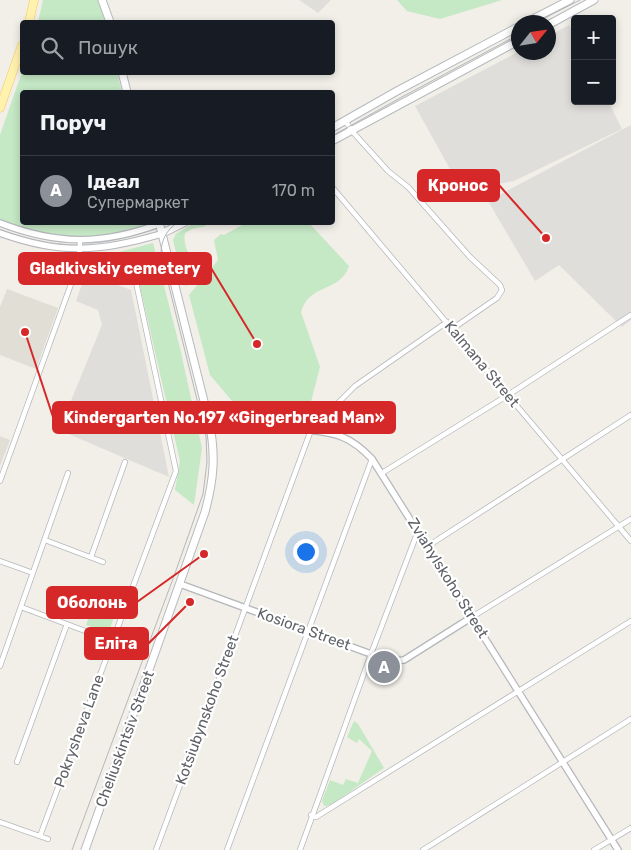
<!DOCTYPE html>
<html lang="uk">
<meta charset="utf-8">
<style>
:root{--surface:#171b24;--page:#242831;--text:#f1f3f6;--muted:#9ea1a6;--line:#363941;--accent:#8c9099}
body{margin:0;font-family:Rubik,sans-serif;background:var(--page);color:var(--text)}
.controls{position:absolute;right:15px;top:15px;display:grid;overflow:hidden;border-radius:5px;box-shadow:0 2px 8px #0003}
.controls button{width:45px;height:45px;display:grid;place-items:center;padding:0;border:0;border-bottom:1px solid var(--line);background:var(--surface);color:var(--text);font:25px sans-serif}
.compass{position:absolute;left:511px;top:15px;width:45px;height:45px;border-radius:50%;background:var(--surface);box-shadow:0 2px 8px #0003;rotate:60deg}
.you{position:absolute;left:305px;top:551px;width:18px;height:18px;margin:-12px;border:4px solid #fff;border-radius:50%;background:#1a73e8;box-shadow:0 0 0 8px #1a73e833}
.badge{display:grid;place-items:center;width:32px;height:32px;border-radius:50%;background:var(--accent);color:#fff;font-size:16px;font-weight:700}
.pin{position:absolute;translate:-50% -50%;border:2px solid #fff;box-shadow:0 1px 5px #0006}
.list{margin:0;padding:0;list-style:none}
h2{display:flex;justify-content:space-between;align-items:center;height:65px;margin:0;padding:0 20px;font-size:21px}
h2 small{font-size:16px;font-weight:400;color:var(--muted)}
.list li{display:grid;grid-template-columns:32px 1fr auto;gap:15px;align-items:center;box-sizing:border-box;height:70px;padding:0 20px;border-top:1px solid var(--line)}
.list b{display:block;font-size:19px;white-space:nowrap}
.list p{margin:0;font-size:16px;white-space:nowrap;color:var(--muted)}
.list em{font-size:16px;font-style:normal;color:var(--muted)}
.icon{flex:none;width:28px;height:28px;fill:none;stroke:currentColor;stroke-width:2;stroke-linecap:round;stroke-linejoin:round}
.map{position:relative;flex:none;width:631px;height:850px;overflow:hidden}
.search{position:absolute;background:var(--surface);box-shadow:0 2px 8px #0003;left:20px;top:20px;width:315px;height:55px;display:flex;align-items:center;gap:12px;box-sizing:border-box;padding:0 18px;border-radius:5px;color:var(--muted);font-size:19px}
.panel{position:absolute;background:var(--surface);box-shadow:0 2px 8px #0003;left:20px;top:90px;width:315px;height:135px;border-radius:5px}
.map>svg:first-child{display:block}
.industrial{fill:#e0deda}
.education{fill:#e1ded6}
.green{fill:#c5e8c5}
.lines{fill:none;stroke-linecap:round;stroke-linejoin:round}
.minor-casing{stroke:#b5b8bc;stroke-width:6}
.tertiary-casing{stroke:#b5b8bc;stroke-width:8}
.secondary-casing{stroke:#b6babf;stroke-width:9}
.primary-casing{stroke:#f2c960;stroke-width:9}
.minor{stroke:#fff;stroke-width:4.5}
.tertiary{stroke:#fff;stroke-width:5.5}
.secondary{stroke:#fff;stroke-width:7}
.primary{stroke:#fff2af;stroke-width:8}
.tram{stroke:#b6b7b8;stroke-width:1}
.labels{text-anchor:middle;stroke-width:4.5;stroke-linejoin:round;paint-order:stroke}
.street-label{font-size:15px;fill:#5f6368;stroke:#fff}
.leader{fill:none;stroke:#d62828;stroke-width:2}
.callout-dot{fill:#d62828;stroke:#fff;stroke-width:2}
.callout{fill:#d62828;stroke:#d62828;stroke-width:2}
.callout-label{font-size:16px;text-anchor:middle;font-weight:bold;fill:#fff}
</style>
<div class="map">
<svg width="631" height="850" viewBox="0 0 631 850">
<rect width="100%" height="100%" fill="#f1efe8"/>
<path class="industrial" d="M299,0H331L318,13Z
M569,25L575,37V101H608L622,129L514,181L476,188L455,178L415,106L518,52H548L549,36Z
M631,125V320L622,327L559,265L535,281L488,201Z
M86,273L131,290L169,477L59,430L102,325L98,310L76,301Z"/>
<path class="education" d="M7,289L58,308L36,369L0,355V307Z
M0,436L10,440L0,466Z"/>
<path class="green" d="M43,0H99L105,22H38Z
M397,0H502L440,19L407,11Z
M22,72L117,73L122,92H22V222L147,223C139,229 128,231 118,233C74,240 42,235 0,220V135Z
M248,222L309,223L349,266C340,293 309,283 301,312L320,367L306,421L297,422L238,408L210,375L189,295L218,260L214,240L221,234L224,235Z
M194,223H205L206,226L192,229L185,233C183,243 188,258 197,261V269L187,286L184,285L173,240L176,234Z
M153,243L180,348L202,448L194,505L175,490L180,461L139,282L127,267L102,268L89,260Z
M99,588L122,597L108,633L86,625Z
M354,721L358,724L384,768L335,802L327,806H324L322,801L330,780L343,785L346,779L358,783L372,751L359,739L357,743L347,737Z"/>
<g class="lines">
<g class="minor-casing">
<path id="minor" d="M345,120L351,130L388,171L408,187L470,257L500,285L502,290L497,298L452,329
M332,187L631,541
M382,473L508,395L631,315
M0,481L79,262L80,241
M45,540L103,562
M428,546L631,415
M91,557L125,462
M0,561L33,573
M21,607L112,641
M472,617L631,519
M0,666L68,473
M17,762L67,624
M311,815L316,817L631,621
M0,822L48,839
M40,836L176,471L136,282L79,262
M156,850L311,430L355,386L447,322
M227,850L372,459
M300,850L371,654L418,531
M423,850L631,719
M594,850L631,828"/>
</g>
<g class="tertiary-casing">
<path id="tertiary" d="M0,223C57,245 102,245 159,224
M0,233C61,255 100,252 161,234
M205,406C231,413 258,421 284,426C323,435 341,426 372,459L618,850
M180,584L390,661L404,660L472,617"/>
</g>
<g class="secondary-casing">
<path id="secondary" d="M102,0L110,22
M527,22L570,0
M548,25L594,0
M122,72L127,92
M332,128L397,91L518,27
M332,141L518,41
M161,234L185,222
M85,850L205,512C214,479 216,455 209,421L159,222"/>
</g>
<g class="primary-casing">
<path id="primary" d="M29,22L34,0
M0,108L22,45"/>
</g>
<use href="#minor" class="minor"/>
<use href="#tertiary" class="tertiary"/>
<use href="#secondary" class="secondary"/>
<use href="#primary" class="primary"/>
<path class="tram" d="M537,22L580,0
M332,136L400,98L518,35
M72,850L174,576L203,494L207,462L206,436L161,254C161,241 166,230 178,222"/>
</g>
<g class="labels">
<g class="street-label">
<text transform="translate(482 364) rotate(50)" y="5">Kalmana Street</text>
<text transform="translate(448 578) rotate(58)" y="5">Zviahylskoho Street</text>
<text transform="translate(304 629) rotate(20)" y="5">Kosiora Street</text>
<text transform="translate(207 710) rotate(-70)" y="5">Kotsiubynskoho Street</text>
<text transform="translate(79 731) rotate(-70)" y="5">Pokrysheva Lane</text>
<text transform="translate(125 739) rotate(-70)" y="5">Cheliuskintsiv Street</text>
</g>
</g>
<path class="leader" d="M546 238L499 185M257 344L211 268M25 332L53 417M204 554L137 602M190 602L148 644"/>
<g class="callout-dot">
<circle cx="546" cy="238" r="5"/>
<circle cx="257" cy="344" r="5"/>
<circle cx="25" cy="332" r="5"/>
<circle cx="204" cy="554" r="5"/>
<circle cx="190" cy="602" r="5"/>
</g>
<g class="callout">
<rect x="418" y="170" width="81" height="31" rx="5"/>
<rect x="19" y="253" width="192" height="31" rx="5"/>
<rect x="53" y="402" width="342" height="31" rx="5"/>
<rect x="47" y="587" width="90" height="31" rx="5"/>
<rect x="85" y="628" width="63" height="31" rx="5"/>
</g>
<g class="callout-label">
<text x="458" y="191">Кронос</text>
<text x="115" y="274">Gladkivskiy cemetery</text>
<text x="224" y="423">Kindergarten No.197 «Gingerbread Man»</text>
<text x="92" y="608">Оболонь</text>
<text x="116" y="649">Еліта</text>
</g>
</svg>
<div class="controls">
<button>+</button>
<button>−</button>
</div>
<svg class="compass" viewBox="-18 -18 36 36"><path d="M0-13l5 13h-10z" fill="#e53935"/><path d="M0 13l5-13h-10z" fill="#9ea1a6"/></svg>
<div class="you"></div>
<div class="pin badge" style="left:384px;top:667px">A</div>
<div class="search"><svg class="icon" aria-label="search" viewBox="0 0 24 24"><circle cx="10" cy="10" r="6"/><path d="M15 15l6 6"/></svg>Пошук</div>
<section class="panel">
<h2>Поруч<small></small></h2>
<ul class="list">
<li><span class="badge">A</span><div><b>Ідеал</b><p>Супермаркет</p></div><em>170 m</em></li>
</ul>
</section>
</div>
